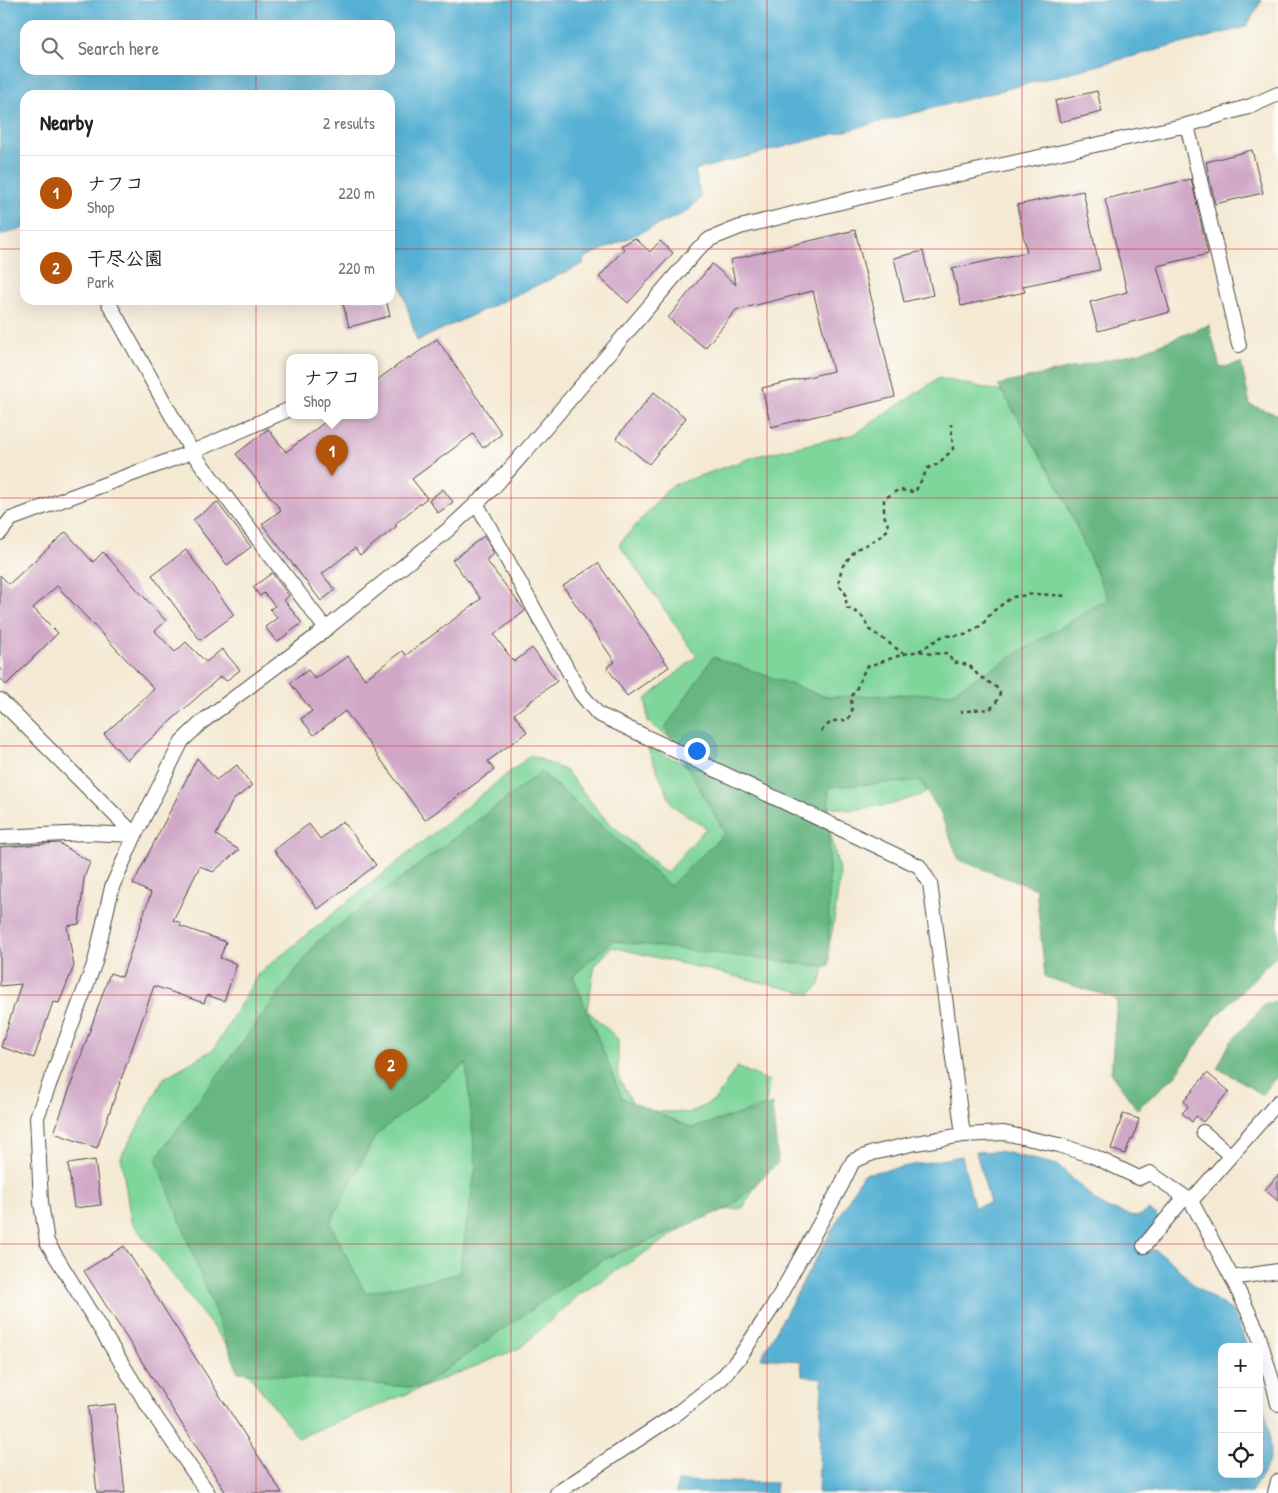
<!DOCTYPE html>
<meta charset="utf-8">
<style>
:root{--surface:#fff;--page:#f6f6f6;--text:#222;--muted:#767676;--line:#e0e0e0;--accent:#b45309}
body{margin:0;font-family:"Patrick Hand","Klee One",sans-serif;background:var(--page);color:var(--text)}
.controls{position:absolute;right:15px;bottom:15px;display:grid;overflow:hidden;border-radius:10px;box-shadow:0 5px 20px #0002}
.controls button{width:45px;height:45px;display:grid;place-items:center;padding:0;border:0;border-bottom:1px solid var(--line);background:var(--surface);color:var(--text);font:25px sans-serif}
.you{position:absolute;left:696px;top:750px;width:18px;height:18px;margin:-12px;border:4px solid #fff;border-radius:50%;background:#1a73e8;box-shadow:0 0 0 8px #1a73e833}
.badge{display:grid;place-items:center;width:32px;height:32px;border-radius:50%;background:var(--accent);color:#fff;font-size:16px;font-weight:700}
.pin{position:absolute;translate:-50% -41px;filter:drop-shadow(0 1px 2px #0008)}
.pin::after{content:'';position:absolute;top:26px;width:18px;height:15px;background:inherit;clip-path:polygon(0 0,100% 0,50% 100%)}
.popup{position:absolute;left:286px;top:354px;width:92px;height:65px;box-sizing:border-box;display:grid;place-content:center;border-radius:10px;background:var(--surface);filter:drop-shadow(0 1px 4px #0005);font-size:16px;white-space:nowrap;color:var(--muted)}
.popup b{font-size:19px;color:var(--text)}
.popup::after{content:'';position:absolute;left:50%;top:100%;margin-left:-10px;border:10px solid transparent;border-top-color:var(--surface)}
.list{margin:0;padding:0;list-style:none}
h2{display:flex;justify-content:space-between;align-items:center;height:65px;margin:0;padding:0 20px;font-size:21px}
h2 small{font-size:16px;font-weight:400;color:var(--muted)}
.list li{display:grid;grid-template-columns:32px 1fr auto;gap:15px;align-items:center;box-sizing:border-box;height:75px;padding:0 20px;border-top:1px solid var(--line)}
.list b{display:block;font-size:19px;white-space:nowrap}
.list p{margin:0;font-size:16px;white-space:nowrap;color:var(--muted)}
.list em{font-size:16px;font-style:normal;color:var(--muted)}
.icon{flex:none;width:28px;height:28px;fill:none;stroke:currentColor;stroke-width:2;stroke-linecap:round;stroke-linejoin:round}
.map{position:relative;flex:none;width:1278px;height:1493px;overflow:hidden}
.search{position:absolute;background:var(--surface);box-shadow:0 5px 20px #0002;left:20px;top:20px;width:375px;height:55px;display:flex;align-items:center;gap:12px;box-sizing:border-box;padding:0 18px;border-radius:15px;color:var(--muted);font-size:19px}
.panel{position:absolute;background:var(--surface);box-shadow:0 5px 20px #0002;left:20px;top:90px;width:375px;height:215px;border-radius:15px}
.map>svg:first-child{display:block}
.green{fill:#7fd69b;stroke:#558063}
.forest{fill:#67b783;stroke:#497157;fill-rule:evenodd}
.water{fill:#56b1d4;stroke:#406e80;fill-rule:evenodd}
.building{fill:#d0a7c7}
.lines{fill:none;stroke-linecap:round;stroke-linejoin:round}
.minor-casing{stroke:#494844;stroke-width:16}
.path{stroke:#494844;stroke-width:2.5;stroke-dasharray:4 4;stroke-linecap:butt}
.minor{stroke:#fff;stroke-width:14}
.grid{fill:none;stroke:#d62828;stroke-width:1;stroke-opacity:0.55}
</style>
<div class="map">
<svg width="1278" height="1493" viewBox="0 0 1278 1493">
<rect width="100%" height="100%" fill="#fdfcf7"/>
<filter id="ink" filterUnits="userSpaceOnUse"><feTurbulence type="fractalNoise" baseFrequency=".02" numOctaves="2"/><feDisplacementMap in="SourceGraphic" scale="10" xChannelSelector="R" yChannelSelector="G"/><feConvolveMatrix kernelMatrix="1 2 1 2 8 2 1 2 1" color-interpolation-filters="sRGB"/></filter>
<filter id="wash" filterUnits="userSpaceOnUse"><feTurbulence type="fractalNoise" baseFrequency=".0096" numOctaves="4" result="noise"/><feDisplacementMap in="SourceGraphic" scale="20" xChannelSelector="R" yChannelSelector="G"/><feGaussianBlur stdDeviation="1.12" result="paint"/><feColorMatrix in="noise" values="0 0 0 0 0 0 0 0 0 0 0 0 0 0 0 0 0 1.4 0 .05"/><feComposite in="paint" operator="in"/></filter>
<g filter="url(#wash)">
<rect width="100%" height="100%" fill="#f4e9d3"/>
<path class="green" d="M939,378L1025,397L1264,455L934,761L924,794L889,805L850,810L817,804L664,734L648,722L646,699L697,656L619,544L671,486L757,456L855,434Z
M647,747L830,830L840,875L833,927L820,985L810,994L612,947L595,965L587,1010L618,1039V1077L637,1110L690,1113L715,1100L737,1067L769,1081L766,1103L776,1150L743,1208L708,1212L580,1294L520,1348L298,1438L131,1221L121,1157L164,1078L214,1049L258,974L531,755L566,771L606,820L666,873L706,828L672,805Z"/>
<path class="forest" d="M1209,325L1220,368L1241,363L1250,405L1278,415V954L1215,1018L1176,1075L1137,1109L1111,1074L1117,999L1045,977L1036,889L959,860L939,810L920,781L829,787V967L613,941L573,976L622,1098L693,1128L772,1104L778,1163L731,1207L600,1261L420,1388L238,1372L156,1158L317,942L541,772L670,886L725,833L665,728L713,657L827,697L951,693L1108,599L1059,487L998,385L1140,352ZM466,1063L476,1166L459,1274L365,1293L330,1223L376,1135Z
M1278,1002V1075L1261,1095L1241,1081L1217,1068L1230,1043L1265,1004Z"/>
<path class="water" d="M0,0H1262L1246,27L695,170L701,198L687,212L584,258L583,264L417,341L390,248V95H25V228L0,235ZM25,25H390V70H25Z
M999,1151L1058,1165L1096,1201L1107,1208L1137,1217L1149,1210L1159,1219L1147,1251L1155,1250L1172,1262L1196,1287L1234,1312L1247,1347H1222V1474H1259V1380L1269,1429L1270,1460L1251,1493H818L822,1378L802,1376L801,1361L761,1358L863,1174L962,1156L974,1207L990,1203L976,1152Z
M678,1481L776,1483L775,1493H676Z"/>
<g id="blocks">
<path class="building" d="M1097,91L1102,112L1060,122L1055,101Z
M1252,150L1263,193L1215,204L1206,162Z
M1191,179L1208,254L1157,266L1170,312L1098,331L1090,302L1127,292L1105,199Z
M1083,191L1100,270L1023,286L1025,292L961,306L952,269L1027,252L1017,205Z
M855,230L895,397L771,427L762,388L833,371L813,291L736,310L705,348L668,318L712,264L736,285L730,260Z
M635,238L650,252L660,241L673,253L628,303L599,277L624,249L621,246Z
M923,251L933,295L904,302L894,258Z
M342,300H386L390,316L349,327Z
M437,339L502,434L483,448L473,434L412,479L427,498L395,524L397,526L360,555L355,548L322,574L335,590L321,601L262,524L281,510L236,454L268,429L286,452L334,415H374V382L409,357L410,358Z
M654,392L686,418L649,464L616,438Z
M443,489L453,502L438,513L429,500Z
M217,502L251,547L227,565L193,520Z
M66,532L93,562L103,552L166,621L155,631L175,652L186,642L206,662L222,649L240,670L226,681L221,676L127,760L104,734L154,689L57,586L33,608L58,633L6,685L0,678V575L9,584Z
M484,536L494,554L486,560L525,611L494,635L514,662L532,648L557,681L514,714L527,732L488,761L494,770L425,820L345,711L314,735L301,719L312,711L290,683L308,670L315,679L348,656L365,679L402,651L406,655L481,599L452,560Z
M186,550L234,615L200,640L152,575Z
M598,563L669,667L627,696L607,667L615,662L563,586Z
M272,573L289,596L284,600L302,623L277,642L265,627L277,618L270,609L275,606L264,593L260,596L253,587Z
M197,758L216,780L237,765L252,786L233,800L216,835L239,850L213,872L200,866L173,920L181,923L180,926L226,942L220,958L237,964L224,1001L207,995L204,1003L154,986L97,1148L54,1133L110,973L122,977L151,893L133,884Z
M343,821L376,865L318,909L274,850L309,824L320,839Z
M59,843L90,862L84,878L79,924L67,926L74,966L59,1003L53,1002L34,1058L1,1047L21,984L0,986V847Z
M1207,1073L1229,1091L1203,1122L1196,1116L1192,1122L1182,1113L1188,1107L1184,1101Z
M1123,1114L1139,1119L1133,1139H1131L1125,1154L1111,1149Z
M95,1160L101,1205L74,1208L68,1164Z
M1278,1175V1201L1265,1190Z
M124,1246L282,1493H226L84,1271Z
M115,1404L125,1493H97L88,1407Z"/>
</g>
</g>
<g filter="url(#ink)">
<use href="#blocks" fill-opacity="0" stroke="#494844" stroke-width="1"/>
<g class="lines">
<g class="minor-casing">
<path id="minor" d="M1187,125L1239,345
M107,300L192,452L290,409
M476,503L581,694L598,714L919,866L930,883L963,1135
M0,533L11,519L192,452L326,629
M0,700L135,835
M0,837L88,833L135,835
M1203,1132L1231,1156
M1191,1201L1278,1102
M1144,1246L1185,1197
M1232,1278L1278,1271
M208,1493L148,1406L47,1242L41,1203L37,1117L95,962L112,887L135,835L182,741L202,722L326,629L449,529L493,488L530,446L698,249L710,239L740,227L906,186L1187,125L1251,106L1278,94
M557,1493L675,1415L722,1378L739,1358L776,1302L842,1184L853,1161L873,1153L916,1143L963,1135L1004,1133L1059,1145L1093,1156L1139,1178L1150,1173L1191,1201L1203,1223L1232,1278L1257,1330L1274,1387L1278,1404
M1275,1493L1278,1481"/>
</g>
<path class="path" d="M919,651L943,636L965,635L982,625L992,612L1012,597L1035,594L1067,596
M904,654L919,651L931,654L947,653L953,662L969,665L978,675L996,687L1000,693L996,703L989,710L981,709L961,712
M821,731L832,721L848,720L852,711L851,697L856,690L866,667L904,654L882,638L868,629C865,617 859,612 847,608L845,592L838,584L842,567L856,549L866,545L881,536L889,528L884,515V499L898,490L915,492L928,468L938,464L953,449L951,424"/>
<use href="#minor" class="minor"/>
</g>
</g>
<path class="grid" d="M256,0V25M511,0V1493M767,0V1493M1022,0V1493M256,70V95M0,249H25M390,249H1278M256,300V1493M0,498H1278M0,746H1278M0,995H1278M0,1244H1278"/>
</svg>
<div class="controls">
<button>+</button>
<button>−</button>
<button><svg class="icon" aria-label="locate" viewBox="0 0 24 24"><circle cx="12" cy="12" r="6"/><path d="M12 2v4M12 18v4M2 12h4M18 12h4"/></svg></button>
</div>
<div class="you"></div>
<div class="pin badge" style="left:332px;top:476px">1</div>
<div class="popup"><b>ナフコ</b>Shop</div>
<div class="pin badge" style="left:391px;top:1090px">2</div>
<div class="search"><svg class="icon" aria-label="search" viewBox="0 0 24 24"><circle cx="10" cy="10" r="6"/><path d="M15 15l6 6"/></svg>Search here</div>
<section class="panel">
<h2>Nearby<small>2 results</small></h2>
<ul class="list">
<li><span class="badge">1</span><div><b>ナフコ</b><p>Shop</p></div><em>220 m</em></li>
<li><span class="badge">2</span><div><b>干尽公園</b><p>Park</p></div><em>220 m</em></li>
</ul>
</section>
</div>
